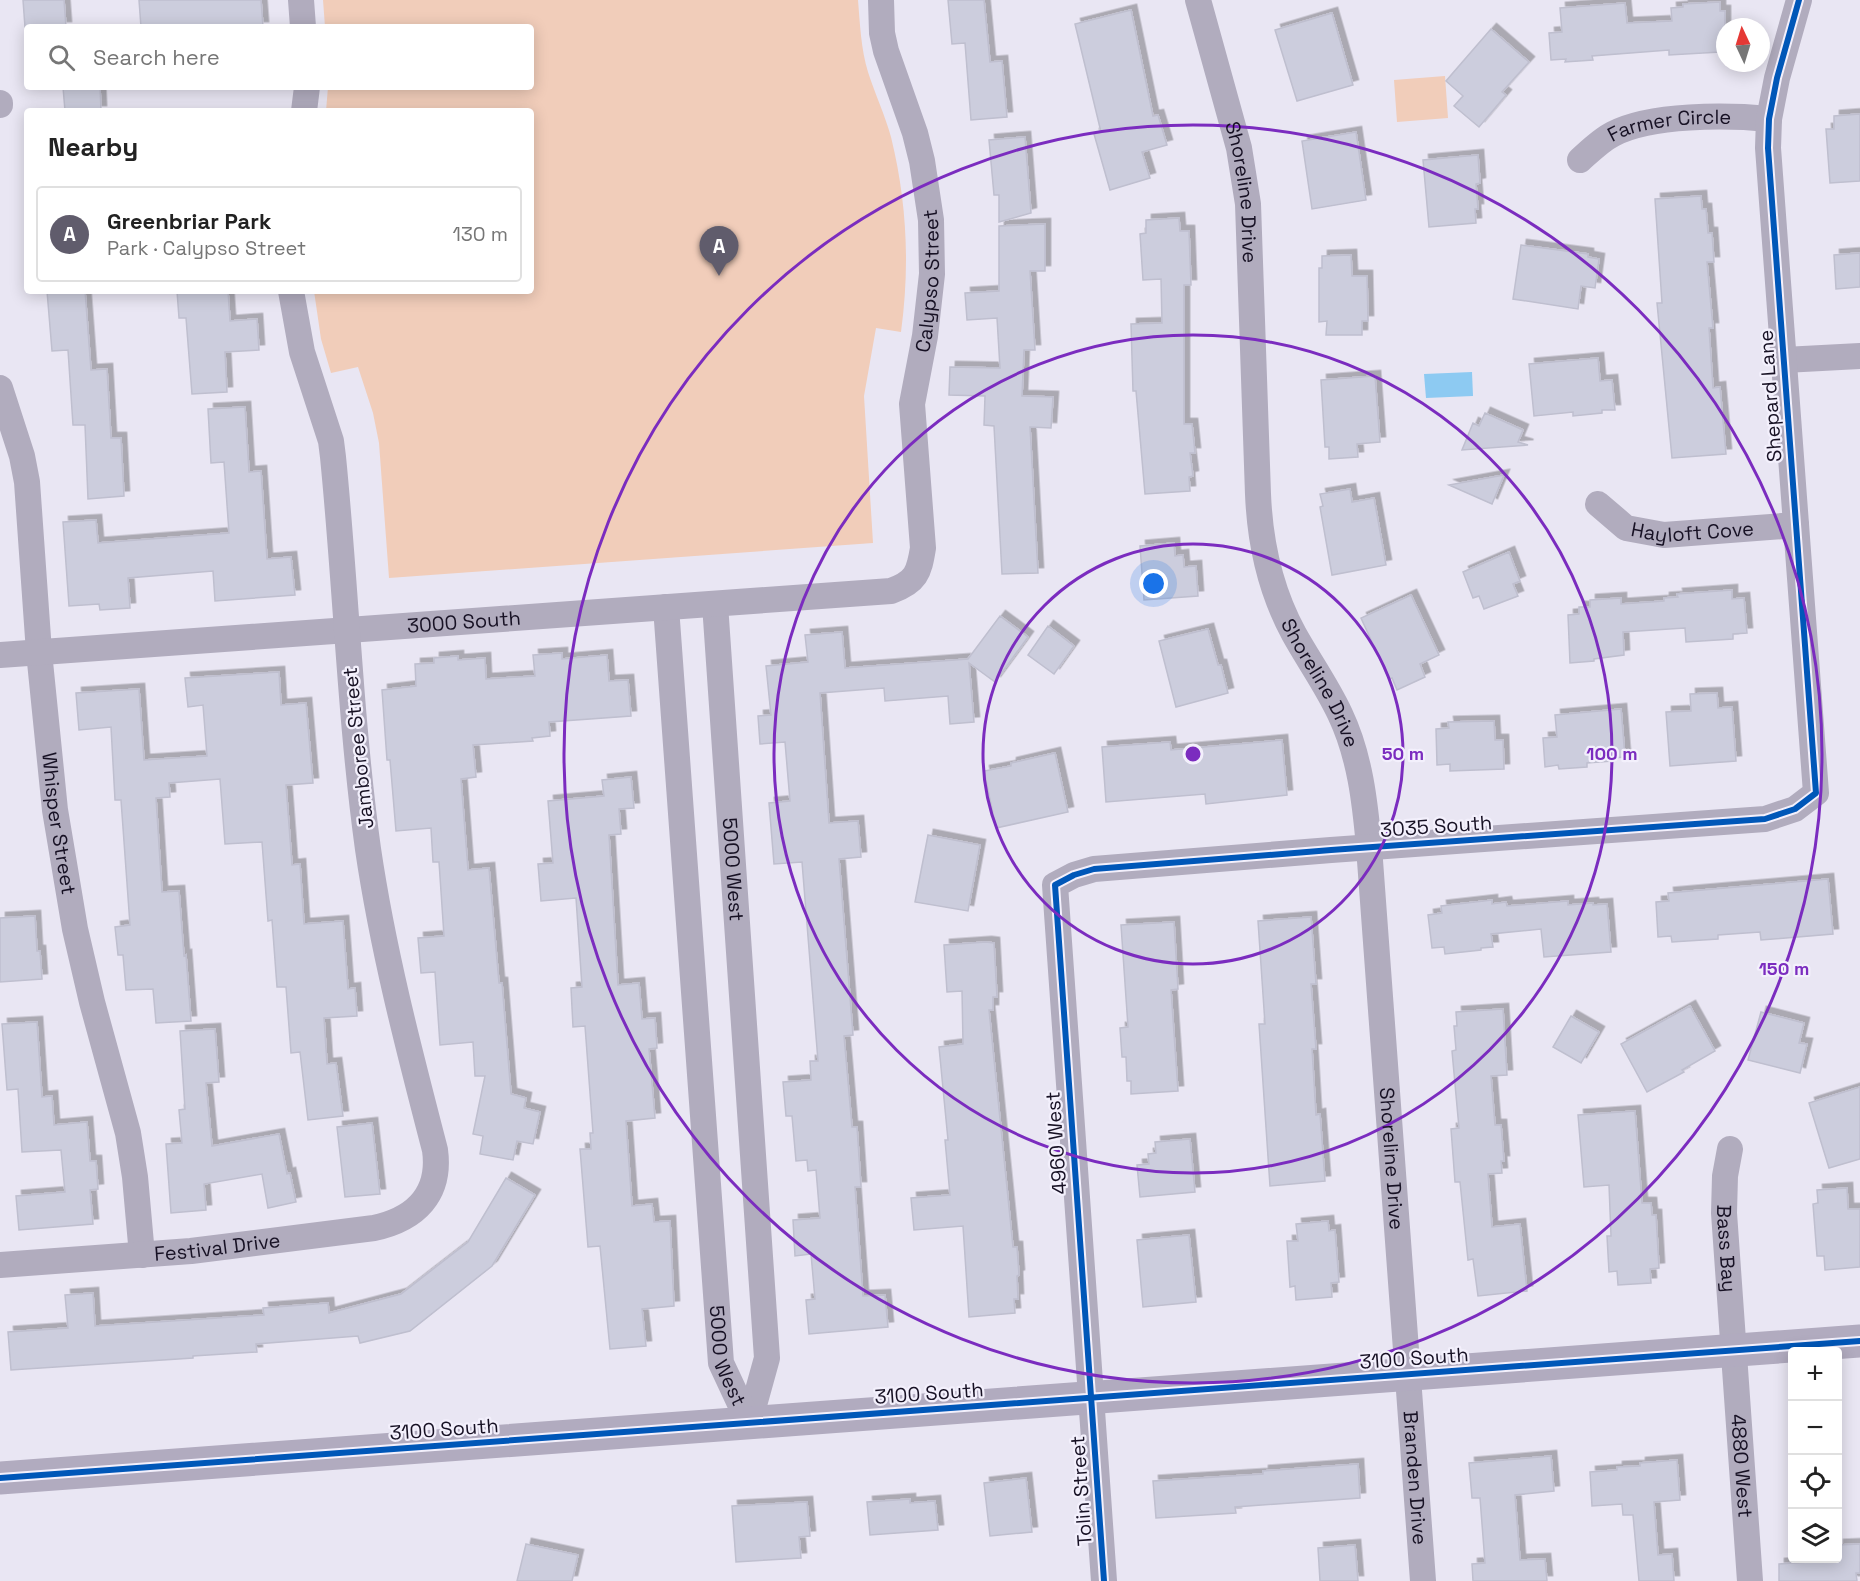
<!DOCTYPE html>
<meta charset="utf-8">
<style>
:root{--surface:#fff;--page:#f6f6f6;--text:#222;--muted:#767676;--line:#e0e0e0;--accent:#605c6c}
body{margin:0;font-family:"Space Grotesk",sans-serif;background:var(--page);color:var(--text)}
.controls{position:absolute;right:18px;bottom:18px;display:grid;overflow:hidden;border-radius:6px;box-shadow:0 3px 15px #0003}
.controls button{width:54px;height:54px;display:grid;place-items:center;padding:0;border:0;border-bottom:2px solid var(--line);background:var(--surface);color:var(--text);font:30px sans-serif}
.compass{position:absolute;left:1716px;top:18px;width:54px;height:54px;border-radius:50%;background:var(--surface);box-shadow:0 3px 15px #0003;rotate:356deg}
.you{position:absolute;left:1154px;top:584px;width:21px;height:21px;margin:-15px;border:4px solid #fff;border-radius:50%;background:#1a73e8;box-shadow:0 0 0 9px #1a73e833}
.badge{display:grid;place-items:center;width:39px;height:39px;border-radius:50%;background:var(--accent);color:#fff;font-size:20px;font-weight:700}
.pin{position:absolute;translate:-50% -50px;filter:drop-shadow(0 2px 3px #0008)}
.pin::after{content:'';position:absolute;top:32px;width:21px;height:18px;background:inherit;clip-path:polygon(0 0,100% 0,50% 100%)}
.list{margin:0;padding:0;list-style:none}
h2{display:flex;justify-content:space-between;align-items:center;height:78px;margin:0;padding:0 24px;font-size:26px}
h2 small{font-size:20px;font-weight:400;color:var(--muted)}
.list li{display:grid;grid-template-columns:39px 1fr auto;gap:18px;align-items:center;box-sizing:border-box;height:96px;margin:0 12px 12px;padding:0 12px;border:2px solid var(--line);border-radius:6px}
.list b{display:block;font-size:22px;white-space:nowrap}
.list p{margin:0;font-size:20px;white-space:nowrap;color:var(--muted)}
.list em{font-size:20px;font-style:normal;color:var(--muted)}
.icon{flex:none;width:33px;height:33px;fill:none;stroke:currentColor;stroke-width:2;stroke-linecap:round;stroke-linejoin:round}
.map{position:relative;flex:none;width:1860px;height:1581px;overflow:hidden}
.search{position:absolute;background:var(--surface);box-shadow:0 3px 15px #0003;left:24px;top:24px;width:510px;height:66px;display:flex;align-items:center;gap:15px;box-sizing:border-box;padding:0 21px;border-radius:6px;color:var(--muted);font-size:22px}
.panel{position:absolute;background:var(--surface);box-shadow:0 3px 15px #0003;left:24px;top:108px;width:510px;height:186px;border-radius:6px}
.map>svg:first-child{display:block}
.green{fill:#f1cdba}
.water{fill:#8dcaf2}
.building{fill:#cccddd;stroke:#bfbfcf;stroke-width:1.5;filter:url(#shadow)}
.lines{fill:none;stroke-linecap:round;stroke-linejoin:round}
.street{stroke:#b1acbe;stroke-width:26}
.secondary{stroke:#b1abbf;stroke-width:33}
.cycleway-casing{stroke:#f3f0fc;stroke-width:10}
.cycleway{stroke:#0057b8;stroke-width:6}
.ring{fill:none;stroke:#7b2cbf;stroke-width:3}
.labels{text-anchor:middle;stroke-width:4.5;stroke-linejoin:round;paint-order:stroke}
.street-label{font-size:20px;fill:#171124;stroke:#f3f0fc}
.centre{fill:#7b2cbf;stroke:#f3f0fc;stroke-width:3}
.ring-label{font-size:18px;text-anchor:middle;font-weight:bold;fill:#7b2cbf;stroke:#f3f0fc;stroke-width:4.5;stroke-linejoin:round;paint-order:stroke}
</style>
<div class="map">
<svg width="1860" height="1581" viewBox="0 0 1860 1581">
<defs>
<filter id="shadow"><feDropShadow dx="5.5" dy="-5.5" stdDeviation="0" flood-color="#0004"/></filter>
</defs>
<rect width="100%" height="100%" fill="#e9e6f3"/>
<path class="green" d="M323,0H858C860,24 861,49 868,72C875,94 885,115 891,137C907,202 910,266 901,332L876,328L864,396L873,543L389,578L379,443L373,413L358,367L331,373L321,339L314,291H531V111H326L328,87H531V27H325Z
M1445,76L1448,118L1397,122L1394,80Z"/>
<path class="water" d="M1472,372L1473,396L1426,398L1424,374Z"/>
<path class="building" d="M23,0H64L66,27H25Z
M139,0H261L263,27H141Z
M948,0H984L990,62L1002,61L1007,117L971,120L965,43L952,44Z
M1720,2V11H1725V44H1720V52L1669,55V50L1592,56L1593,60L1565,62L1566,59L1551,60L1549,33L1562,32L1560,8L1625,3L1627,23L1672,21L1671,8L1683,7V4Z
M1131,10L1153,116L1158,115L1167,145L1142,152L1150,178L1110,190L1094,134L1101,132L1075,24Z
M1332,13L1353,85L1297,101L1275,30Z
M1491,29L1529,62L1502,92L1506,95L1479,127L1454,106L1463,96L1446,81Z
M63,87H100L101,111H65Z
M1860,114V181L1830,183L1826,129H1834V116Z
M1356,132L1366,200L1312,209L1302,141Z
M1025,137L1031,213L999,222V195H994L989,140Z
M1478,155L1480,183L1476,184L1478,209H1475L1476,223L1429,227L1423,160Z
M1701,196L1702,209H1706L1708,233H1712L1714,262H1707L1713,328H1709L1713,388L1720,387L1726,454L1672,458L1657,303H1662L1655,199Z
M1179,218L1180,231H1189L1191,285H1184V424H1192L1195,453H1190L1193,476L1189,477L1190,491L1145,494L1136,391H1133L1131,324L1162,323L1161,279L1143,280L1140,234L1146,233V220Z
M1045,224V271H1030L1035,350H1024L1022,396L1053,397L1051,428L1030,427L1038,573L1002,574L994,426L984,425L985,396L949,395L950,367L1000,368L997,318L967,320L965,293L999,291V226Z
M1521,245L1588,254V257L1599,259L1595,288L1581,286L1578,309L1513,299Z
M1860,253V287L1836,289L1834,255Z
M1351,255L1352,276H1367L1368,321H1362V335H1326L1327,321L1319,322V268H1322V256Z
M47,291H85L91,370L107,369L111,438H121L124,496L88,499L85,425H73L68,350L52,351Z
M177,291H228L230,321L257,319L259,350L225,352L227,392L192,394L186,318H179Z
M1598,358L1600,381L1612,380L1615,410H1602V413L1573,416V412L1534,416L1529,364Z
M1375,376L1380,442L1357,444L1358,457L1329,459V447H1325L1321,380Z
M245,407L249,472L261,471L267,559L291,557L295,595L215,601L213,571L128,578L130,608L100,610L99,604L69,606L63,522L96,520L98,543L229,533L224,462L211,463L208,409Z
M1485,413L1523,430L1518,442L1528,445L1462,450L1473,423L1479,426Z
M1504,475L1492,504L1449,485Z
M1350,489L1352,502L1374,498L1386,565L1332,575L1320,507L1323,506L1320,494Z
M1174,543L1175,556L1183,555L1184,567L1196,566L1198,596L1144,600L1140,546Z
M1509,552L1520,581L1513,584L1518,596L1484,609L1479,596L1473,598L1463,572Z
M1732,590V599L1744,598L1747,633L1733,634V639L1686,642L1685,628L1623,632L1624,655L1594,659V661L1570,663L1568,615L1579,614V607H1590V600L1621,598V604L1664,601V598L1678,597L1677,594Z
M1411,595L1439,655L1420,664L1425,677L1397,690L1392,678L1389,679L1361,618Z
M1000,616L1028,637L995,682L969,663L974,722L950,724L948,696L885,701L884,688L820,693L829,823L858,821L861,857L839,859L853,1035L844,1036L852,1127H857L861,1187H855L863,1296L885,1295L888,1327L809,1334L806,1300L815,1299L811,1254L795,1256L793,1220L820,1218L816,1170L808,1171L807,1160L796,1161L792,1116H786L783,1082L811,1080L810,1061H818L802,862L774,864L769,803L790,801L785,742L760,744L758,716L771,715L766,666L808,662L805,635L842,632L845,668L968,659Z
M1048,626L1074,646L1054,674L1028,655Z
M1208,629L1218,665H1221L1228,693L1176,707L1159,641Z
M562,653V659L607,655L609,681L628,680L631,716L549,722L550,736L532,738L533,741L473,745L476,777L461,779L468,870L489,868L499,983H502L511,1094L526,1098L524,1108L540,1112L533,1144L517,1141L513,1160L480,1154L483,1136L473,1134L485,1076H475L473,1042L440,1045L435,972L421,973L418,938L444,936L439,862H433L431,828L396,831L390,760H387L382,690L416,686L415,664L434,663V658L458,656V660L485,658L486,679L535,676L533,655Z
M279,672L281,705L306,703L313,783L286,785L292,865L300,864L304,924L343,921L348,989L355,988L357,1016L324,1018L327,1064L336,1063L343,1116L308,1120L300,1052L291,1053L286,987H277L272,920L268,921L262,842L225,844L220,779L169,783L170,797L156,798L162,892L179,891L184,956L186,955L191,1021L156,1023L153,989L126,990L123,955H118L115,927L130,925L121,800H115L111,727L79,730L76,693L139,689L144,760L207,756L203,705L188,707L185,678Z
M1717,693L1718,708L1732,707L1736,761L1670,766L1666,712L1691,711L1690,694Z
M1621,709L1625,757L1612,758V761L1587,763V767L1559,769L1558,765L1545,767L1543,738L1557,737L1555,715Z
M1494,721L1495,740H1503L1504,769L1450,771V764L1437,765L1436,729L1449,728L1448,722Z
M1282,740L1287,795L1206,804L1205,794L1106,802L1102,747L1170,742L1171,750Z
M1055,753L1068,812L996,828L984,771L1011,766V763Z
M631,777L634,808L619,809L621,834L609,835L618,985L639,983L642,1019L655,1018L657,1048L649,1049L655,1118L626,1121L632,1206L652,1204L654,1222L670,1221L674,1306L642,1309L646,1346L610,1349L600,1246L588,1247L580,1149H591L590,1133H593L585,1026L573,1027L571,988L582,987L576,898L541,901L538,864L553,863L548,801L604,796L602,780Z
M928,835L980,845L968,911L915,902Z
M1828,879L1833,934L1761,940L1760,932L1718,935V939L1672,942L1671,936L1658,937L1656,902L1669,901L1668,893Z
M1492,900V904L1506,902L1507,906L1568,901V905L1593,903V905L1607,904L1611,952L1544,957L1541,929L1491,934L1493,947L1481,948V950L1445,954L1444,947L1432,948L1428,915L1442,913L1441,906Z
M35,916L37,951H40L42,979L0,982V918Z
M1311,917L1316,984H1311L1316,1049H1312L1316,1115L1320,1114L1325,1181L1270,1186L1259,1024H1265L1258,921Z
M1174,922L1178,989L1171,990L1178,1091L1131,1094V1081H1127L1126,1057H1122L1120,1028L1128,1027L1121,925Z
M986,942L994,943L997,997H993V1010H989L1013,1247H1017L1019,1275L1017,1276L1018,1299H1014L1015,1313L969,1317L963,1226L914,1230L911,1198L950,1195L945,1140H948L939,1047L963,1044L962,991L947,992L944,945Z
M1690,1006L1715,1051L1682,1070L1684,1072L1647,1092L1621,1044Z
M1503,1009L1507,1075L1491,1076L1495,1125H1501L1504,1161H1501L1502,1173L1488,1174L1492,1227L1520,1224L1527,1291L1478,1296L1473,1259L1468,1260L1460,1182H1455L1451,1129L1459,1128L1452,1051L1456,1050L1454,1026H1457L1456,1012Z
M1761,1012L1804,1023L1799,1043L1807,1044L1800,1073L1748,1060Z
M1571,1016L1599,1032L1581,1063L1553,1047Z
M37,1022L42,1097L52,1096L54,1125L87,1122L90,1161H96L98,1189L90,1190L93,1224L19,1230L16,1196L65,1192L61,1150L22,1152L18,1089L7,1090L2,1024Z
M215,1029L219,1082L206,1083L212,1146L279,1134L287,1174L290,1173L296,1202L268,1208L262,1174L204,1184L206,1210L171,1213L166,1144L182,1143L179,1110L185,1109L180,1031Z
M1860,1087V1159L1829,1168L1809,1103Z
M1635,1111L1642,1203H1651L1652,1215H1656L1659,1268L1650,1269L1651,1283L1618,1285L1617,1271L1609,1272L1607,1236H1611L1609,1185L1584,1187L1578,1115Z
M372,1123L380,1194L345,1197L337,1127Z
M1190,1139L1195,1192L1140,1197L1137,1165L1149,1164L1148,1154L1156,1153L1155,1142Z
M506,1178L535,1195L492,1266L410,1331L360,1343L358,1336L256,1344L257,1352L193,1356V1358L11,1370L8,1332L68,1328L65,1295L93,1293L95,1326L264,1315L263,1308L328,1303L329,1313L401,1294L468,1242Z
M1847,1188L1848,1209H1860V1267L1825,1270L1824,1256H1817L1813,1204L1818,1203L1817,1190Z
M1328,1221L1329,1231L1335,1230L1339,1282L1331,1283L1332,1297L1296,1300L1295,1286L1290,1287L1287,1241H1298L1296,1224Z
M1189,1235L1196,1302L1143,1307L1137,1240Z
M1551,1456L1554,1491L1515,1495L1520,1560L1545,1559L1547,1581H1473L1472,1564L1485,1563L1480,1498H1472L1469,1463Z
M1677,1460L1680,1500L1654,1502L1658,1555L1672,1554L1674,1581H1639L1633,1515H1623L1622,1504L1592,1506L1590,1472L1617,1470V1467L1640,1466V1463Z
M1358,1464L1360,1498L1235,1507L1236,1513L1156,1518L1153,1481L1263,1474V1471Z
M1026,1478L1032,1532L990,1536L984,1483Z
M910,1499V1503L935,1501L938,1530L870,1535L867,1502Z
M807,1502L810,1536L799,1537L801,1558L736,1562L732,1506Z
M526,1544L578,1555L572,1581H517Z
M1860,1544V1573H1856L1857,1581H1779V1564L1838,1560V1545Z
M1355,1545L1358,1581H1320L1318,1548Z"/>
<g class="lines">
<g class="street">
<path d="M301,0L303,27"/>
<path id="s1" d="M1198,0L1239,148L1248,204L1258,494C1260,544 1270,590 1294,634C1309,661 1327,686 1340,714C1360,756 1365,802 1369,847L1423,1581"/>
<path d="M0,103V105"/>
<path d="M304,111L307,87"/>
<path id="s2" d="M1580,160C1590,151 1601,140 1613,134C1651,114 1727,115 1769,119"/>
<path d="M1784,360L1860,356"/>
<path id="s3" d="M0,388L22,456L27,482L39,652L55,810L75,929L92,1002L128,1133L135,1177L142,1255"/>
<path id="s4" d="M1598,504L1626,528L1664,535L1796,525"/>
<path id="s5" d="M715,604L767,1358L749,1423"/>
<path id="s6" d="M666,607L721,1363L749,1423"/>
<path id="s7" d="M0,655L891,591C916,582 919,573 923,548L912,404L925,336L932,274L931,220L922,161L915,133L886,51L882,33L881,0"/>
<path id="s8" d="M1730,1149L1725,1176L1724,1213L1750,1581"/>
<path id="s9" d="M0,1265L191,1251L374,1228C416,1219 441,1194 435,1150C409,1050 383,951 368,849C350,719 346,587 333,457L331,441L302,352L291,291"/>
<path d="M1104,1581L1055,885L1074,875L1094,869L1331,850L1765,819L1795,809L1816,793L1768,148L1769,119L1777,78L1799,0"/>
</g>
<path class="secondary" d="M0,1478L1860,1341"/>
<g class="cycleway-casing">
<path id="cycleway" d="M0,1478L1860,1341
M1104,1581L1055,885L1074,875L1094,869L1331,850L1765,819L1795,809L1816,793L1768,148L1769,119L1777,78L1799,0"/>
</g>
<use href="#cycleway" class="cycleway"/>
</g>
<g class="ring">
<circle cx="1193" cy="754" r="210"/>
<circle cx="1193" cy="754" r="419"/>
<circle cx="1193" cy="754" r="629"/>
</g>
<g class="labels">
<g class="street-label">
<text dy="7" stroke="none"><textPath href="#s2" startOffset="100">Farmer Circle</textPath></text>
<text dy="7" stroke="none"><textPath href="#s1" startOffset="198">Shoreline Drive</textPath></text>
<text dy="7" stroke="none"><textPath href="#s7" startOffset="1220">Calypso Street</textPath></text>
<text transform="translate(1770 396) rotate(-94)" y="7">Shepard Lane</text>
<text dy="7" stroke="none"><textPath href="#s4" startOffset="104">Hayloft Cove</textPath></text>
<text dy="7" stroke="none"><textPath href="#s7" startOffset="465">3000 South</textPath></text>
<text dy="7" stroke="none"><textPath href="#s1" startOffset="702">Shoreline Drive</textPath></text>
<text transform="translate(358 748) rotate(-96)" y="7">Jamboree Street</text>
<text dy="7" stroke="none"><textPath href="#s3" startOffset="441">Whisper Street</textPath></text>
<text transform="translate(1436 826) rotate(-4)" y="7">3035 South</text>
<text dy="7" stroke="none"><textPath href="#s5" startOffset="266">5000 West</textPath></text>
<text transform="translate(1056 1143) rotate(-94)" y="7">4960 West</text>
<text dy="7" stroke="none"><textPath href="#s1" startOffset="1188">Shoreline Drive</textPath></text>
<text dy="7" stroke="none"><textPath href="#s9" startOffset="218">Festival Drive</textPath></text>
<text dy="7" stroke="none"><textPath href="#s8" startOffset="100">Bass Bay</textPath></text>
<text dy="7" stroke="none"><textPath href="#s6" startOffset="752">5000 West</textPath></text>
<text transform="translate(1414 1358) rotate(-4)" y="7">3100 South</text>
<text transform="translate(929 1393) rotate(-4)" y="7">3100 South</text>
<text transform="translate(444 1429) rotate(-4)" y="7">3100 South</text>
<text dy="7" stroke="none"><textPath href="#s8" startOffset="318">4880 West</textPath></text>
<text dy="7" stroke="none"><textPath href="#s1" startOffset="1508">Branden Drive</textPath></text>
<text transform="translate(1081 1491) rotate(-94)" y="7">Tolin Street</text>
</g>
</g>
<circle cx="1193" cy="754" r="9" class="centre"/>
<g class="ring-label">
<text x="1403" y="760">50 m</text>
<text x="1612" y="760">100 m</text>
<text x="1784" y="975">150 m</text>
</g>
</svg>
<div class="controls">
<button>+</button>
<button>−</button>
<button><svg class="icon" aria-label="locate" viewBox="0 0 24 24"><circle cx="12" cy="12" r="6"/><path d="M12 2v4M12 18v4M2 12h4M18 12h4"/></svg></button>
<button><svg class="icon" aria-label="layers" viewBox="0 0 24 24"><path d="M12 4l9 5-9 5-9-5zM3 14l9 5 9-5"/></svg></button>
</div>
<svg class="compass" viewBox="-18 -18 36 36"><path d="M0-13l5 13h-10z" fill="#e53935"/><path d="M0 13l5-13h-10z" fill="#767676"/></svg>
<div class="you"></div>
<div class="pin badge" style="left:719px;top:276px">A</div>
<div class="search"><svg class="icon" aria-label="search" viewBox="0 0 24 24"><circle cx="10" cy="10" r="6"/><path d="M15 15l6 6"/></svg>Search here</div>
<section class="panel">
<h2>Nearby<small></small></h2>
<ul class="list">
<li><span class="badge">A</span><div><b>Greenbriar Park</b><p>Park · Calypso Street</p></div><em>130 m</em></li>
</ul>
</section>
</div>
